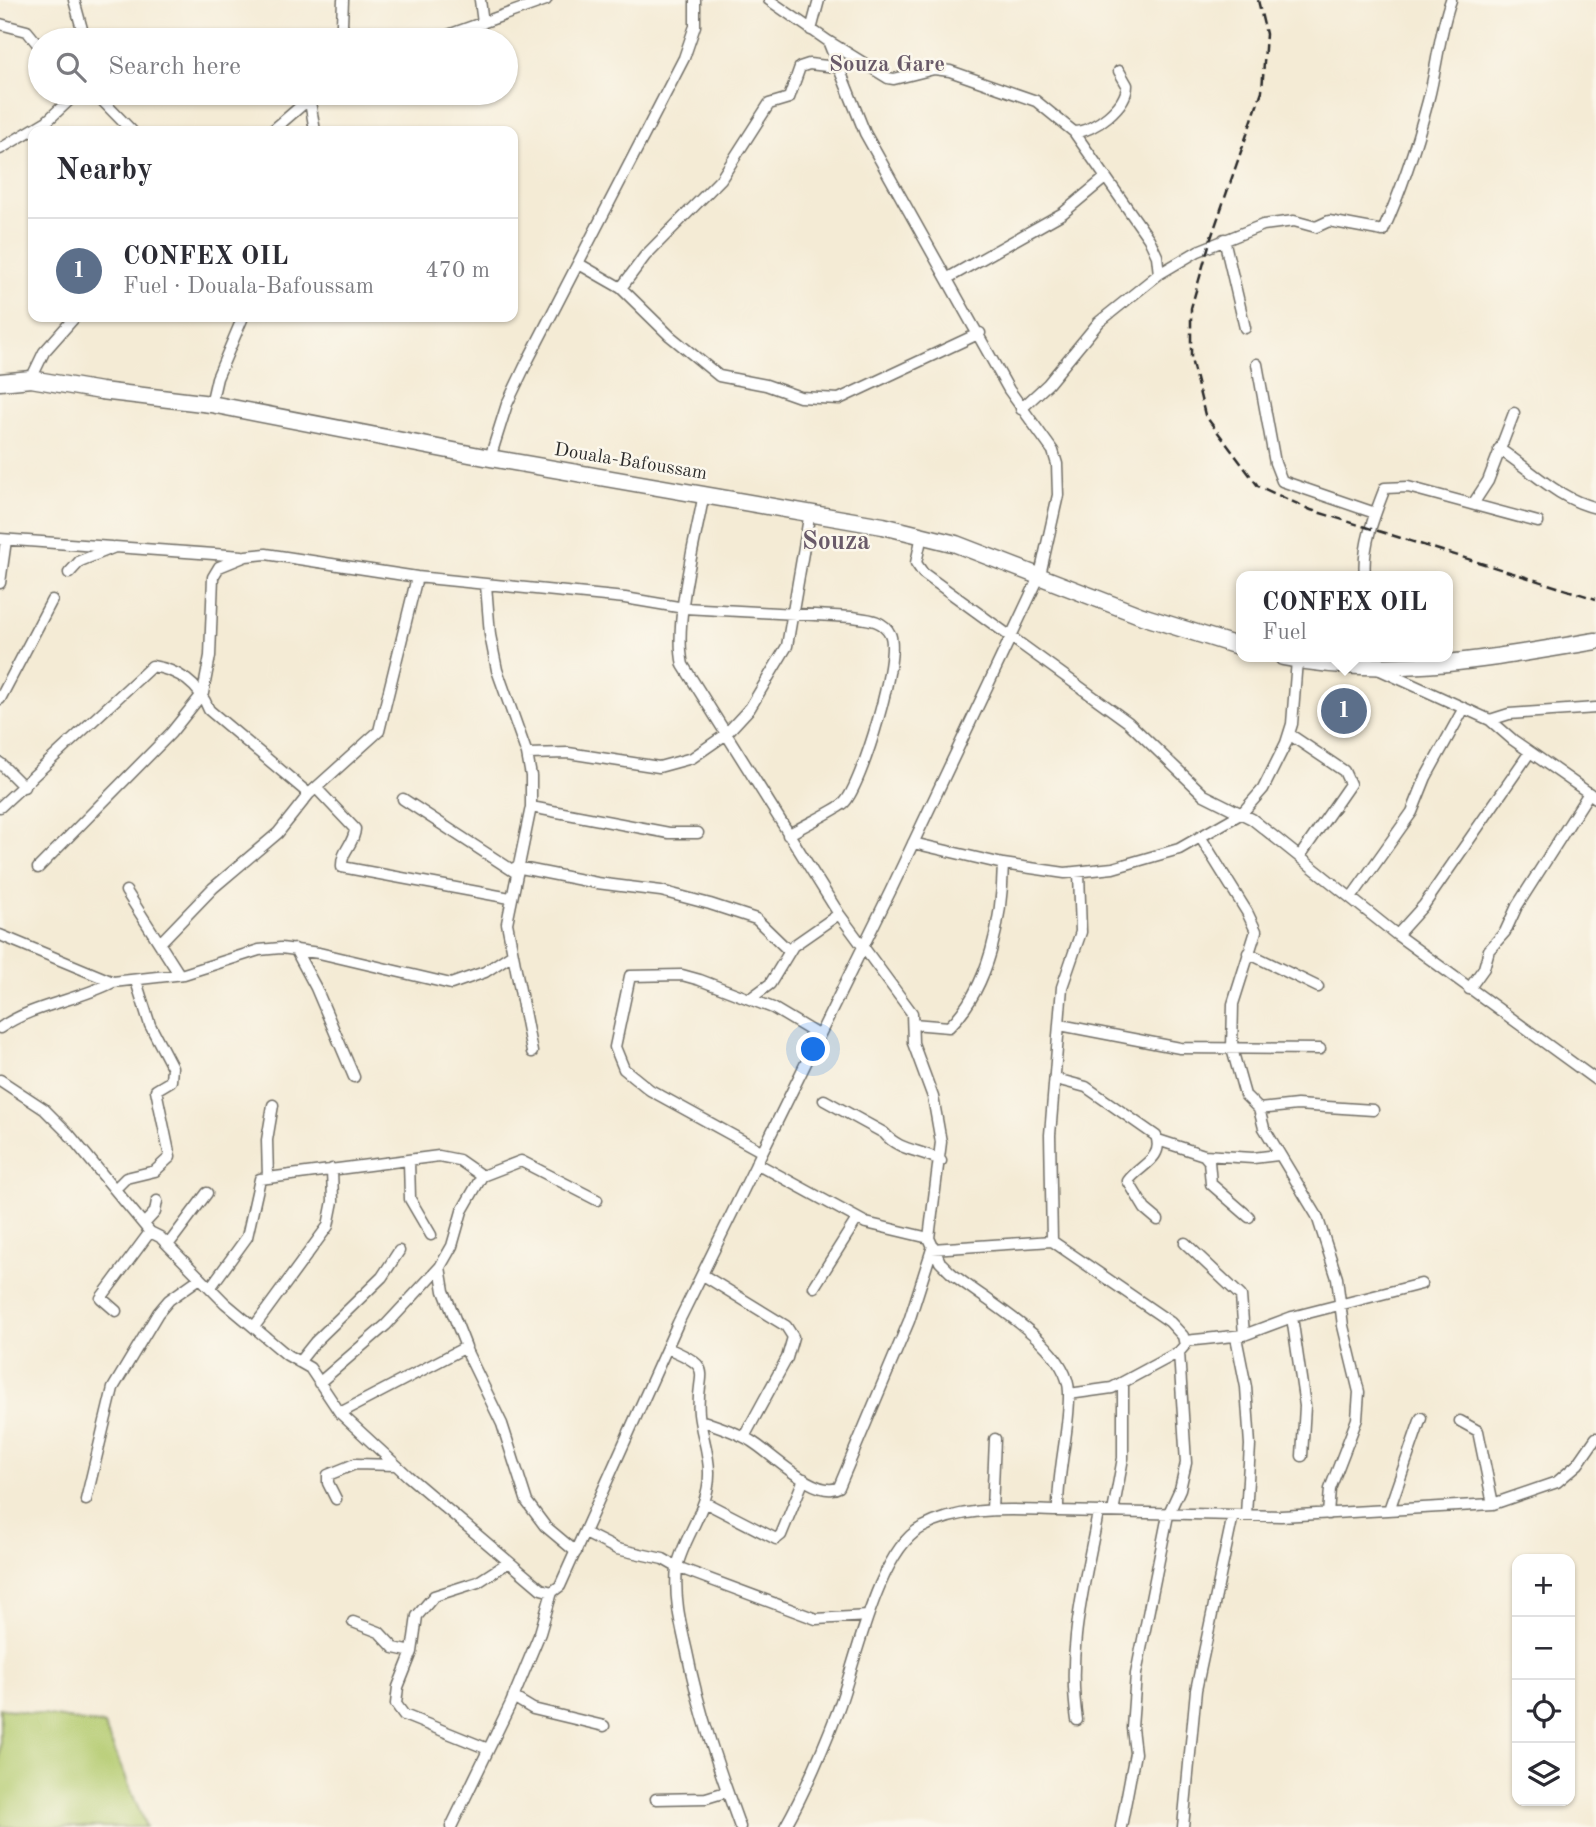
<!DOCTYPE html>
<meta charset="utf-8">
<style>
:root{--surface:#fff;--page:#f2f2f3;--text:#2b2b33;--muted:#7c7c81;--line:#e1e1e2;--accent:#d1495b}
body{margin:0;font-family:"Old Standard TT",serif;background:var(--page);color:var(--text)}
.controls{position:absolute;right:21px;bottom:21px;display:grid;overflow:hidden;border-radius:14px;box-shadow:0 2px 5px #0004}
.controls button{width:63px;height:63px;display:grid;place-items:center;padding:0;border:0;border-bottom:2px solid var(--line);background:var(--surface);color:var(--text);font:35px sans-serif}
.you{position:absolute;left:814px;top:1050px;width:24px;height:24px;margin:-18px;border:5px solid #fff;border-radius:50%;background:#1a73e8;box-shadow:0 0 0 10px #1a73e833}
.badge{display:grid;place-items:center;width:46px;height:46px;border-radius:50%;background:var(--accent);color:#fff;font-size:23px;font-weight:700}
.pin{position:absolute;translate:-50% -50%;border:4px solid #fff;box-shadow:0 2px 7px #0006}
.popup{position:absolute;left:1236px;top:571px;width:217px;height:91px;box-sizing:border-box;display:grid;place-content:center;border-radius:14px;background:var(--surface);filter:drop-shadow(0 2px 5px #0005);font-size:23px;white-space:nowrap;color:var(--muted)}
.popup b{font-size:26px;color:var(--text)}
.popup::after{content:'';position:absolute;left:50%;top:100%;margin-left:-14px;border:14px solid transparent;border-top-color:var(--surface)}
.list{margin:0;padding:0;list-style:none}
h2{display:flex;justify-content:space-between;align-items:center;height:91px;margin:0;padding:0 28px;font-size:30px}
h2 small{font-size:23px;font-weight:400;color:var(--muted)}
.list li{display:grid;grid-template-columns:46px 1fr auto;gap:21px;align-items:center;box-sizing:border-box;height:105px;padding:0 28px;border-top:2px solid var(--line)}
.list b{display:block;font-size:26px;white-space:nowrap}
.list p{margin:0;font-size:23px;white-space:nowrap;color:var(--muted)}
.list em{font-size:23px;font-style:normal;color:var(--muted)}
.icon{flex:none;width:38px;height:38px;fill:none;stroke:currentColor;stroke-width:2;stroke-linecap:round;stroke-linejoin:round}
.map{position:relative;flex:none;width:1596px;height:1827px;overflow:hidden}
.search{position:absolute;background:var(--surface);box-shadow:0 2px 5px #0004;left:28px;top:28px;width:490px;height:77px;display:flex;align-items:center;gap:18px;box-sizing:border-box;padding:0 24px;border-radius:38px;color:var(--muted);font-size:26px}
.panel{position:absolute;background:var(--surface);box-shadow:0 2px 5px #0004;left:28px;top:126px;width:490px;height:196px;border-radius:14px}
.map>svg:first-child{display:block}
.green{fill:#b4cb70;stroke:#707b4e;stroke-width:2}
.lines{fill:none;stroke-linecap:round;stroke-linejoin:round}
.minor-casing{stroke:#716e66;stroke-width:13}
.trunk-casing{stroke:#716e66;stroke-width:19}
.minor{stroke:#fff;stroke-width:10}
.trunk{stroke:#fff;stroke-width:16}
.rail{stroke:#2b2b2b;stroke-width:2.5;stroke-dasharray:10 5;stroke-linecap:butt}
.labels{text-anchor:middle;stroke-width:5;stroke-linejoin:round;paint-order:stroke}
.street-label{font-size:19px;fill:#2b2b2b;stroke:#fbf7ec}
.quarter-label{font-size:23px;font-weight:bold;fill:#695a69;stroke:#fbf7ec}
.district-label{font-size:26px;font-weight:bold;fill:#695a69;stroke:#fbf7ec}
</style>
<div class="map">
<svg width="1596" height="1827" viewBox="0 0 1596 1827">
<rect width="100%" height="100%" fill="#fbf7ec"/>
<filter id="ink" filterUnits="userSpaceOnUse"><feTurbulence type="fractalNoise" baseFrequency=".0143" numOctaves="2"/><feDisplacementMap in="SourceGraphic" scale="14" xChannelSelector="R" yChannelSelector="G"/><feConvolveMatrix kernelMatrix="1 2 1 2 8 2 1 2 1" color-interpolation-filters="sRGB"/></filter>
<filter id="wash" filterUnits="userSpaceOnUse"><feTurbulence type="fractalNoise" baseFrequency=".00686" numOctaves="4" result="noise"/><feDisplacementMap in="SourceGraphic" scale="28" xChannelSelector="R" yChannelSelector="G"/><feGaussianBlur stdDeviation="1.57" result="paint"/><feColorMatrix in="noise" values="0 0 0 0 0 0 0 0 0 0 0 0 0 0 0 0 0 1.4 0 .05"/><feComposite in="paint" operator="in"/></filter>
<g filter="url(#wash)">
<rect width="100%" height="100%" fill="#f4ebd5"/>
<path class="green" d="M0,1708L104,1725L146,1827H0Z"/>
</g>
<g filter="url(#ink)">
<g class="lines">
<g class="minor-casing">
<path id="minor" d="M74,0L85,40
M343,0L342,24L346,40
M480,0L483,23
M0,24L27,31L40,47
M811,30L819,0
M434,40L546,0
M828,41L888,78L894,79L934,69L950,71L1036,101L1074,132C1094,132 1127,106 1127,85L1119,71
M95,93L132,131
M309,96L315,131
M272,131L316,93
M0,149L47,121L77,93
M1224,239L1245,328
M579,264L621,288L670,336L719,376L766,385L800,397L839,399L980,333
M1159,274L1198,251L1263,225L1294,221L1316,227L1329,221L1383,231C1402,189 1416,146 1428,101C1437,68 1439,33 1451,0
M948,278L1063,213L1105,178
M621,288L645,256L721,179L769,104L789,98L800,67L809,64L836,67
M1257,364L1275,463L1282,481L1375,513
M31,379L44,352L75,317
M211,404L217,378L243,317
M1021,409L1048,384L1099,322L1159,274L1157,256L1149,239L1074,132
M1499,449C1532,470 1556,498 1596,508
M490,458L507,404L527,362L684,58L695,26V0
M704,493C696,539 673,621 683,665L839,914L912,1013L913,1043L933,1097L941,1142L929,1238L940,1262L950,1272C984,1301 1068,1344 1069,1392C1070,1429 1057,1471 1058,1511L1281,1516L1493,1504L1557,1482L1578,1464L1596,1438
M1473,504L1488,481L1514,413
M922,535L916,563L923,573L1128,722L1204,795L1252,819L1397,935L1596,1080
M0,539L111,547
M69,573L80,561L115,547L242,556
M1365,576C1362,546 1374,516 1385,488L1408,487L1538,522
M0,583L6,540
M486,585L490,635L497,670L527,754L531,776V807L507,923L532,1052
M1378,669L1490,720L1513,740L1596,798
M0,699L52,600
M1490,720L1509,714L1596,708
M1289,734L1344,771L1350,784L1300,856
M527,754L568,753L659,767L692,758L725,735L750,708L787,646L810,512
M0,763L24,787
M319,791L355,829C354,845 341,850 342,867L510,898
M403,799L515,872
M0,807L152,666C178,670 199,684 209,710L309,794
M531,807L669,833H698
M1201,838L1247,912L1256,931L1233,1004L1232,1049L1245,1095L1259,1109L1264,1128L1317,1216L1337,1278L1343,1326L1359,1392L1357,1419L1330,1489L1328,1514
M913,843L1003,864L1065,873L1113,868L1179,849L1242,813L1263,789L1286,743L1292,724L1297,660
M516,867L597,883L661,891L710,904L756,919L789,951
M38,868L171,733L203,693L210,656L213,577L219,567L246,556L266,554L417,577L625,598L684,608L852,617C866,619 883,619 890,634C901,656 862,785 844,803C838,809 799,828 788,835
M126,891L179,974
M1351,898L1412,812L1426,777L1464,708
M0,935L113,982L184,974L259,950L281,948L319,953L451,984L485,972L511,955
M1397,935L1424,905L1530,752
M160,943L213,888L278,833L309,794L379,731L417,577
M295,949L316,988L354,1077
M1248,953L1318,987
M1469,989L1484,968L1489,950L1505,932L1517,906L1589,793
M751,998L770,984L793,946L839,914
M913,1024L949,1027C990,987 1002,919 1003,864
M1060,1025L1180,1048L1320,1049
M0,1028C34,1004 77,1001 113,982
M1056,1079L1086,1087L1156,1136C1165,1159 1138,1166 1128,1181L1145,1209L1158,1220
M0,1080L44,1109L68,1133L150,1232L160,1237L225,1303L287,1355L310,1368L340,1413L408,1476L541,1589L552,1592
M824,1100L884,1133C900,1152 921,1149 941,1161
M1259,1109L1297,1105L1373,1110
M1158,1140L1204,1155L1209,1161L1211,1184L1249,1217
M761,1151L650,1090L624,1069L615,1047L630,976L682,975L700,980L773,1008L818,1035
M1204,1155L1253,1158L1278,1155
M409,1161L410,1199L431,1235
M756,1163L866,1223L929,1238
M482,1176L521,1161L597,1200
M268,1178L267,1140L273,1105
M116,1188L126,1178L155,1171L170,1157L156,1090L171,1081L172,1067L150,1025L136,981
M144,1224L155,1212L157,1201
M1052,1241L1050,1135L1062,987L1081,932L1079,873
M168,1245L207,1193
M703,1275L786,1326L793,1337L787,1358L744,1437
M814,1287L857,1219
M210,1288L247,1237L260,1179L439,1156L459,1160L482,1176L462,1211L452,1246L440,1267L386,1325L319,1383
M116,1311L101,1298L150,1232
M1292,1317L1305,1406L1302,1456
M254,1327L328,1226L333,1201L332,1169
M1244,1335L1292,1317L1421,1284
M1236,1337L1246,1387L1250,1445L1246,1515
M1185,1341L1244,1335L1241,1296L1185,1243
M465,1348L502,1424L527,1502L545,1526L576,1552
M667,1348C719,1369 695,1372 699,1414C701,1433 709,1452 709,1472C710,1507 684,1536 677,1567L816,1619L868,1616
M299,1362L315,1342L382,1277L399,1251
M340,1413L466,1347L444,1291L440,1267
M700,1420C717,1426 735,1431 751,1441C770,1452 816,1500 839,1487L909,1321L932,1249L1052,1241L1170,1322L1183,1336L1185,1345L1179,1352L1112,1388L1069,1394
M1460,1421L1478,1431L1493,1504
M336,1499L328,1483V1475L355,1464L396,1465
M86,1500L113,1388L158,1313L169,1300L200,1278
M704,1502L776,1539L781,1535L804,1479
M992,1510L995,1439
M1389,1510L1421,1418
M1113,1512L1123,1458V1383
M585,1533L617,1549L663,1559L677,1567C674,1598 680,1622 687,1652C699,1713 719,1769 740,1827
M353,1622L379,1632L394,1648L412,1652
M513,1697L533,1709L604,1726
M1077,1720C1066,1648 1085,1584 1098,1513
M488,1749L404,1715L396,1704L398,1687L412,1652L417,1616L434,1596L478,1582L509,1562
M656,1799L706,1798L726,1792
M451,1827L511,1703L540,1633L552,1592L560,1586L678,1323L890,892L1040,575L1058,495L1057,464L1053,451L1009,390L865,133L828,41L769,0
M785,1827C806,1790 823,1749 838,1710C855,1665 878,1551 921,1528C963,1505 1012,1510 1058,1511
M1121,1827L1135,1753L1132,1728L1136,1674L1168,1515L1180,1489L1186,1463L1179,1352
M1183,1827L1196,1690L1233,1515"/>
</g>
<g class="trunk-casing">
<path id="trunk" d="M0,382L31,379L101,391L211,404L490,458L883,526L956,544L1142,616L1241,647
M1283,657C1388,679 1492,658 1596,641"/>
</g>
<use href="#minor" class="minor"/>
<use href="#trunk" class="trunk"/>
<path class="rail" d="M1258,0L1266,34L1262,91L1211,238L1191,308V359L1205,415L1258,486L1311,510L1596,599"/>
</g>
</g>
<g class="labels">
<g class="street-label">
<text transform="translate(631 460) rotate(9)" y="7">Douala-Bafoussam</text>
</g>
<g class="quarter-label">
<text x="887" y="71">Souza Gare</text>
</g>
<g class="district-label">
<text x="836" y="549">Souza</text>
</g>
</g>
</svg>
<div class="controls">
<button>+</button>
<button>−</button>
<button><svg class="icon" aria-label="locate" viewBox="0 0 24 24"><circle cx="12" cy="12" r="6"/><path d="M12 2v4M12 18v4M2 12h4M18 12h4"/></svg></button>
<button><svg class="icon" aria-label="layers" viewBox="0 0 24 24"><path d="M12 4l9 5-9 5-9-5zM3 14l9 5 9-5"/></svg></button>
</div>
<div class="you"></div>
<div class="pin badge" style="left:1344px;top:711px;background:#5c6f8a">1</div>
<div class="popup"><b>CONFEX OIL</b>Fuel</div>
<div class="search"><svg class="icon" aria-label="search" viewBox="0 0 24 24"><circle cx="10" cy="10" r="6"/><path d="M15 15l6 6"/></svg>Search here</div>
<section class="panel">
<h2>Nearby<small></small></h2>
<ul class="list">
<li><span class="badge" style="background:#5c6f8a">1</span><div><b>CONFEX OIL</b><p>Fuel · Douala-Bafoussam</p></div><em>470 m</em></li>
</ul>
</section>
</div>
